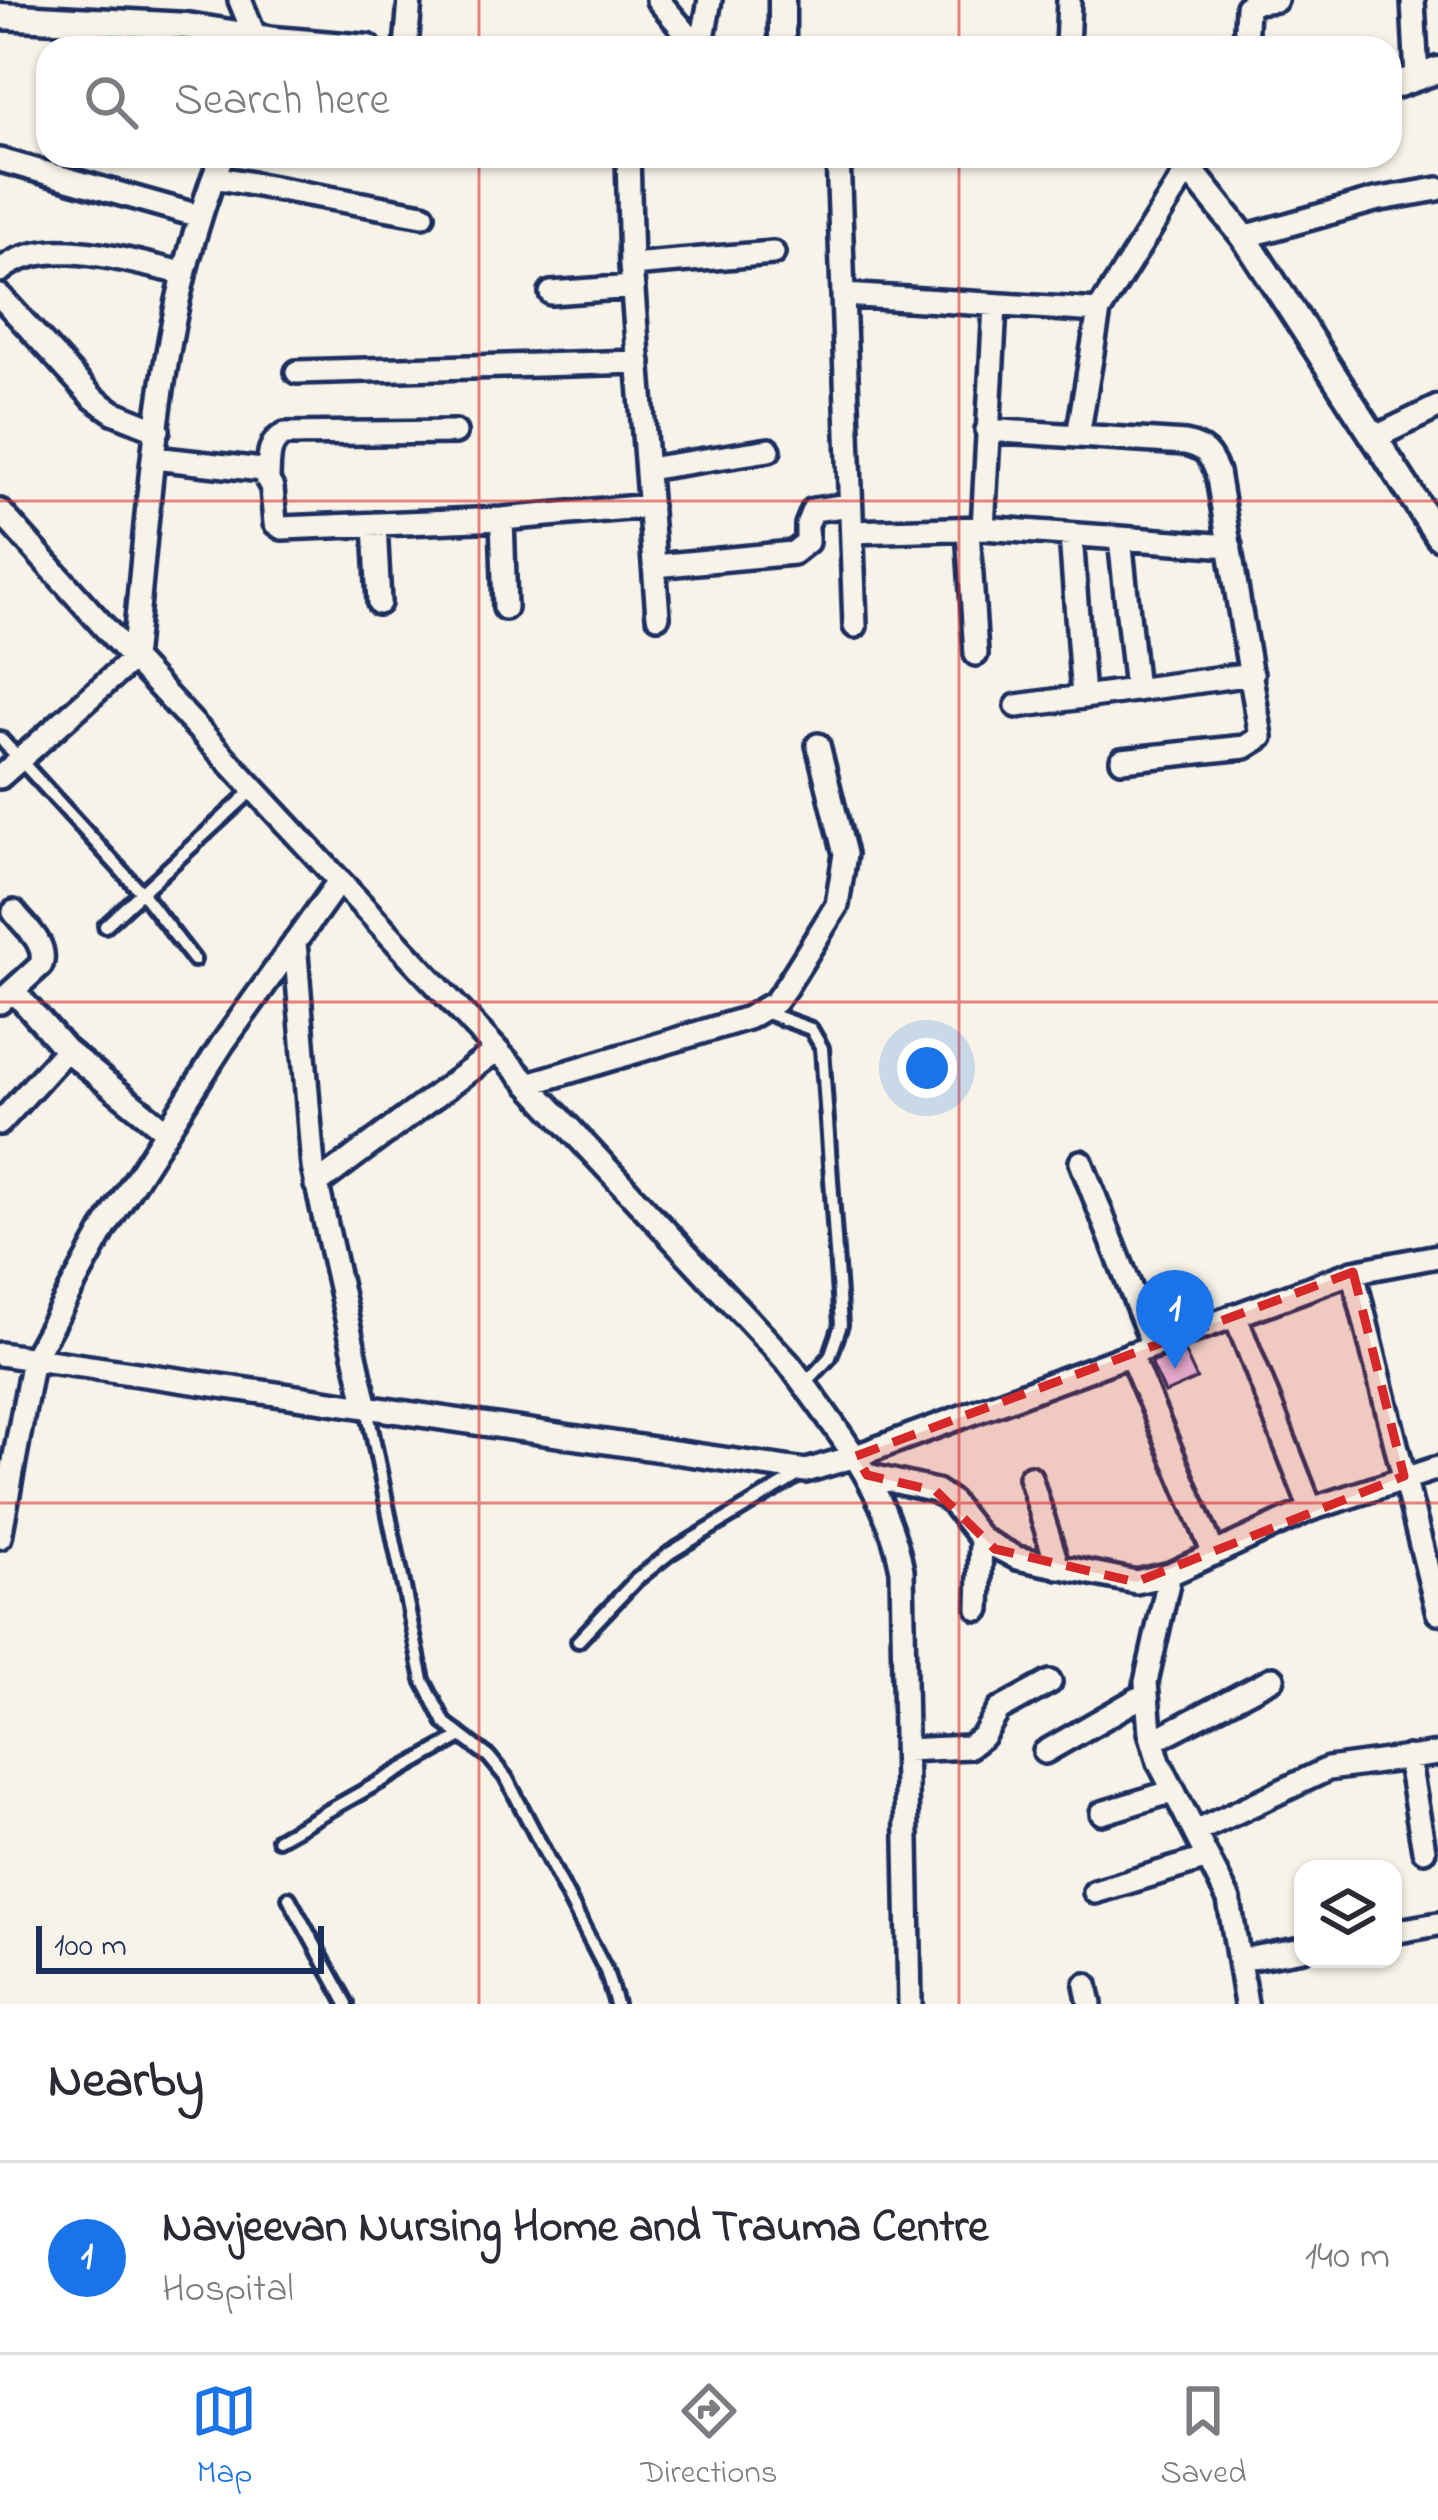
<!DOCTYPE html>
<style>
:root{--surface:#fff;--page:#f2f2f3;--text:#2b2b33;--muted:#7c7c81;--line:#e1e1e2;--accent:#1a73e8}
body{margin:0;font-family:"Indie Flower",sans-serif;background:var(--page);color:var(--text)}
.controls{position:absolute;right:36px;bottom:36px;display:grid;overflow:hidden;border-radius:24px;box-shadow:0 3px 9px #0004}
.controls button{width:108px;height:108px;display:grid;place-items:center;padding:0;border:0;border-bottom:3px solid var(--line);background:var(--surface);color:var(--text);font:60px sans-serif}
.scale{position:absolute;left:36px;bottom:30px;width:288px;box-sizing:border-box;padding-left:12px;border:6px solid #1b2f5e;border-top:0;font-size:33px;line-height:42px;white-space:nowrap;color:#1b2f5e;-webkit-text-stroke:9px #f7f3e8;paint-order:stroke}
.you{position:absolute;left:927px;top:1068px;width:42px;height:42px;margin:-30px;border:9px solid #fff;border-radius:50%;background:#1a73e8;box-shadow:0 0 0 18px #1a73e833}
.badge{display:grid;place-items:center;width:78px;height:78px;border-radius:50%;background:var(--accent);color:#fff;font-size:39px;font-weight:700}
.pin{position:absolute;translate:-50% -99px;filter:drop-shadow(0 3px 6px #0008)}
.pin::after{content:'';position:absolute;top:63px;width:42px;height:36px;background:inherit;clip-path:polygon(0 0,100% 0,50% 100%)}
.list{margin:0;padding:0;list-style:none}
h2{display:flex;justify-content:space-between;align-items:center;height:156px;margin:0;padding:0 48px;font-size:51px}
h2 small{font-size:39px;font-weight:400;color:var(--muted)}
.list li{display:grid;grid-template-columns:78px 1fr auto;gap:36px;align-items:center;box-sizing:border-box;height:192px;padding:0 48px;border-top:3px solid var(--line)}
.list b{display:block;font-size:45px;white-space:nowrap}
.list p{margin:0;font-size:39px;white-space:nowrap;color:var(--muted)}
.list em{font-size:39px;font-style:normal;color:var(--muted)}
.icon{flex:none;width:66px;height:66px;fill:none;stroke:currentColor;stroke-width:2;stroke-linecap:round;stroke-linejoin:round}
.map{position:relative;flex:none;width:1438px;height:2004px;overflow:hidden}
.search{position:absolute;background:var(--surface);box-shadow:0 3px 9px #0004;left:36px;right:36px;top:36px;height:132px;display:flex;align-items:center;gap:30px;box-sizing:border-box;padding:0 42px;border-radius:36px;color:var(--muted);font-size:45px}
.sheet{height:348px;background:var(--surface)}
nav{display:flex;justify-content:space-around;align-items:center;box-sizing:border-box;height:168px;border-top:3px solid var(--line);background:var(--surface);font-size:33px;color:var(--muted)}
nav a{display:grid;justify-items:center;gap:6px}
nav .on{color:var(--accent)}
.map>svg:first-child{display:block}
.building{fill:#ebc8f4;stroke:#1b2f5e;stroke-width:3}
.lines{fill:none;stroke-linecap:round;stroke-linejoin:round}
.service-casing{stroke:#1b2f5e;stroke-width:20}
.minor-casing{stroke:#1b2f5e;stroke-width:30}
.tertiary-casing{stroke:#1b2f5e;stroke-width:33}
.service{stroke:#f7f3e8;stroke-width:10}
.minor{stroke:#f7f3e8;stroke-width:21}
.tertiary{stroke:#f7f3e8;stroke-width:24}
.marked{fill:#d62828;fill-opacity:0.2;stroke:#d62828;stroke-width:9;stroke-dasharray:24 15;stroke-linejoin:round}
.grid{fill:none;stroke:#d62828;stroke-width:3;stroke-opacity:0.55}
</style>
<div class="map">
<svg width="1438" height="2004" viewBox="0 0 1438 2004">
<rect width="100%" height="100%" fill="#f7f3e8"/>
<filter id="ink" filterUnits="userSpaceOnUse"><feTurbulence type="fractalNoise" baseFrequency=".00833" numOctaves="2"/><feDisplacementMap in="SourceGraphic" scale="24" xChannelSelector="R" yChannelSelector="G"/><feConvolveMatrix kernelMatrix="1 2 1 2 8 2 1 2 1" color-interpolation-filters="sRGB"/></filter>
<g filter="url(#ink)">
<path class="building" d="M1184,1351L1197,1379L1165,1393L1151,1363Z"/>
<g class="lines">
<g class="service-casing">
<path id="service" d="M0,738L141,892L194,960
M105,926L254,789
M764,1012L811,1029L822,1048L841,1325L830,1357L804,1385
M367,1408L423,1680L445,1723L489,1757L507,1779L606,1971L616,2004
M578,1641L636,1580L670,1553L804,1472
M278,1839L462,1736
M289,1898L347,2004"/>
</g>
<g class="minor-casing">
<path id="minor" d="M240,0L255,37
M658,0L699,48
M1413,0L1417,79
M406,48L410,0
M701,48L710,0
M1067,48L1069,0
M1245,48L1247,7L1254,2L1276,0
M628,156L631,265L658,616
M838,156L855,626
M0,160L199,216
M214,177L423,215
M1244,237L1375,200L1438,189
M631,265L773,253
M0,271C47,232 130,263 184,273
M551,293L633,287
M843,295L1099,311
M0,296L93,398L113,412L158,430
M297,372L639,362
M987,430L1078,436
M1374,438L1438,407
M154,458L262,470L272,488L275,523L282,528L502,519L650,506
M647,469L769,450
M268,477C269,459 267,442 285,434L455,432
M0,511L133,659L790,1365C837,1430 887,1489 902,1570L910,2004
M502,519L505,608
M375,524L379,603
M983,528L995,306
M968,529L976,654
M852,532L983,528L1230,546
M1071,535L1083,697
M1120,538L1136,690
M655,566L793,553L807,542V525L813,510L850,505
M1017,706L1252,674
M1122,760L1245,747L1261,737L1217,472C1210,454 1204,447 1185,443L1078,436L1099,311L1196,156
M0,777L133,659C151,491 157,314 222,156
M295,942L313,1167L367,1408
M13,990L66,1050L166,1131
M0,1002L41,965C48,944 26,928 14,912
M528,1084L748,1018L775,1002L786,987L837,905L845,854L818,745
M0,1123L66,1050
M1081,1162L1153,1346
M316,1185L497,1050
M1353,1272L1438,1613
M1235,1315L1311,1509
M0,1354L806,1471L856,1456L1353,1272L1438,1256
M1130,1354L1214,1554
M867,1475L936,1491L951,1501L981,1539L1017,1558L1136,1582L1170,1574L1311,1509L1438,1468
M1030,1477L1058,1567
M0,1537L33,1359L106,1226L223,1043L339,881
M1170,1574L1146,1682L1150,1732L1159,1762L1229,1900L1246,2004
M979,1609L981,1539
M1153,1741L1273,1678
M905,1750L969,1747L983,1736L999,1710L1050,1682
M1045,1752L1146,1694
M1408,1757L1424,1850
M1102,1813L1174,1791
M1195,1832L1328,1769L1438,1754
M1095,1892L1208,1858
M1393,1932L1438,1924
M1240,1960L1303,1949
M1086,1985L1090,2004"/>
</g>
<g class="tertiary-casing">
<path id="tertiary" d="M782,0V48
M0,16L187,26L274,40L368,48
M1390,87L1438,70
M1179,156L1244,237L1438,536"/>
</g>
<use href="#service" class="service"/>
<use href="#minor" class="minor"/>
<use href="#tertiary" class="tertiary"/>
</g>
</g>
<path class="marked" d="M1353,1272L1404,1476L1136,1582L995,1549L936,1491L867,1475L856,1456Z"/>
<path class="grid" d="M479,0V48M959,0V48M479,156V2004M959,156V2004M0,501H1438M0,1002H1438M0,1503H1438"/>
</svg>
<div class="controls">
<button><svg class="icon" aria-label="layers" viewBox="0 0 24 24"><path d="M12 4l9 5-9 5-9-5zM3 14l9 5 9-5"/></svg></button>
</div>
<div class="scale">100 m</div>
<div class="you"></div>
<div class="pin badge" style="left:1175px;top:1369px">1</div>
<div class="search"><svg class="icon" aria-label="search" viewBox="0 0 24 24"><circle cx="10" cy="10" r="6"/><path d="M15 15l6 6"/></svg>Search here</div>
</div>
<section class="sheet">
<h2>Nearby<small></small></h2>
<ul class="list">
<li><span class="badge">1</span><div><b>Navjeevan Nursing Home and Trauma Centre</b><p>Hospital</p></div><em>140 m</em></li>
</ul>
</section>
<nav>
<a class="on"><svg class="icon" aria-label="map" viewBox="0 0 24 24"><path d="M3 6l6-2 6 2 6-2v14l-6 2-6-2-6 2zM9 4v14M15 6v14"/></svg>Map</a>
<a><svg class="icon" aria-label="directions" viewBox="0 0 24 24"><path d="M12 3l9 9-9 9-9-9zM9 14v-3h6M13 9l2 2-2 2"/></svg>Directions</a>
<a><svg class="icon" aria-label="saved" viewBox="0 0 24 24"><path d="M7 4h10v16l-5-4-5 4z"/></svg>Saved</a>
</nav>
